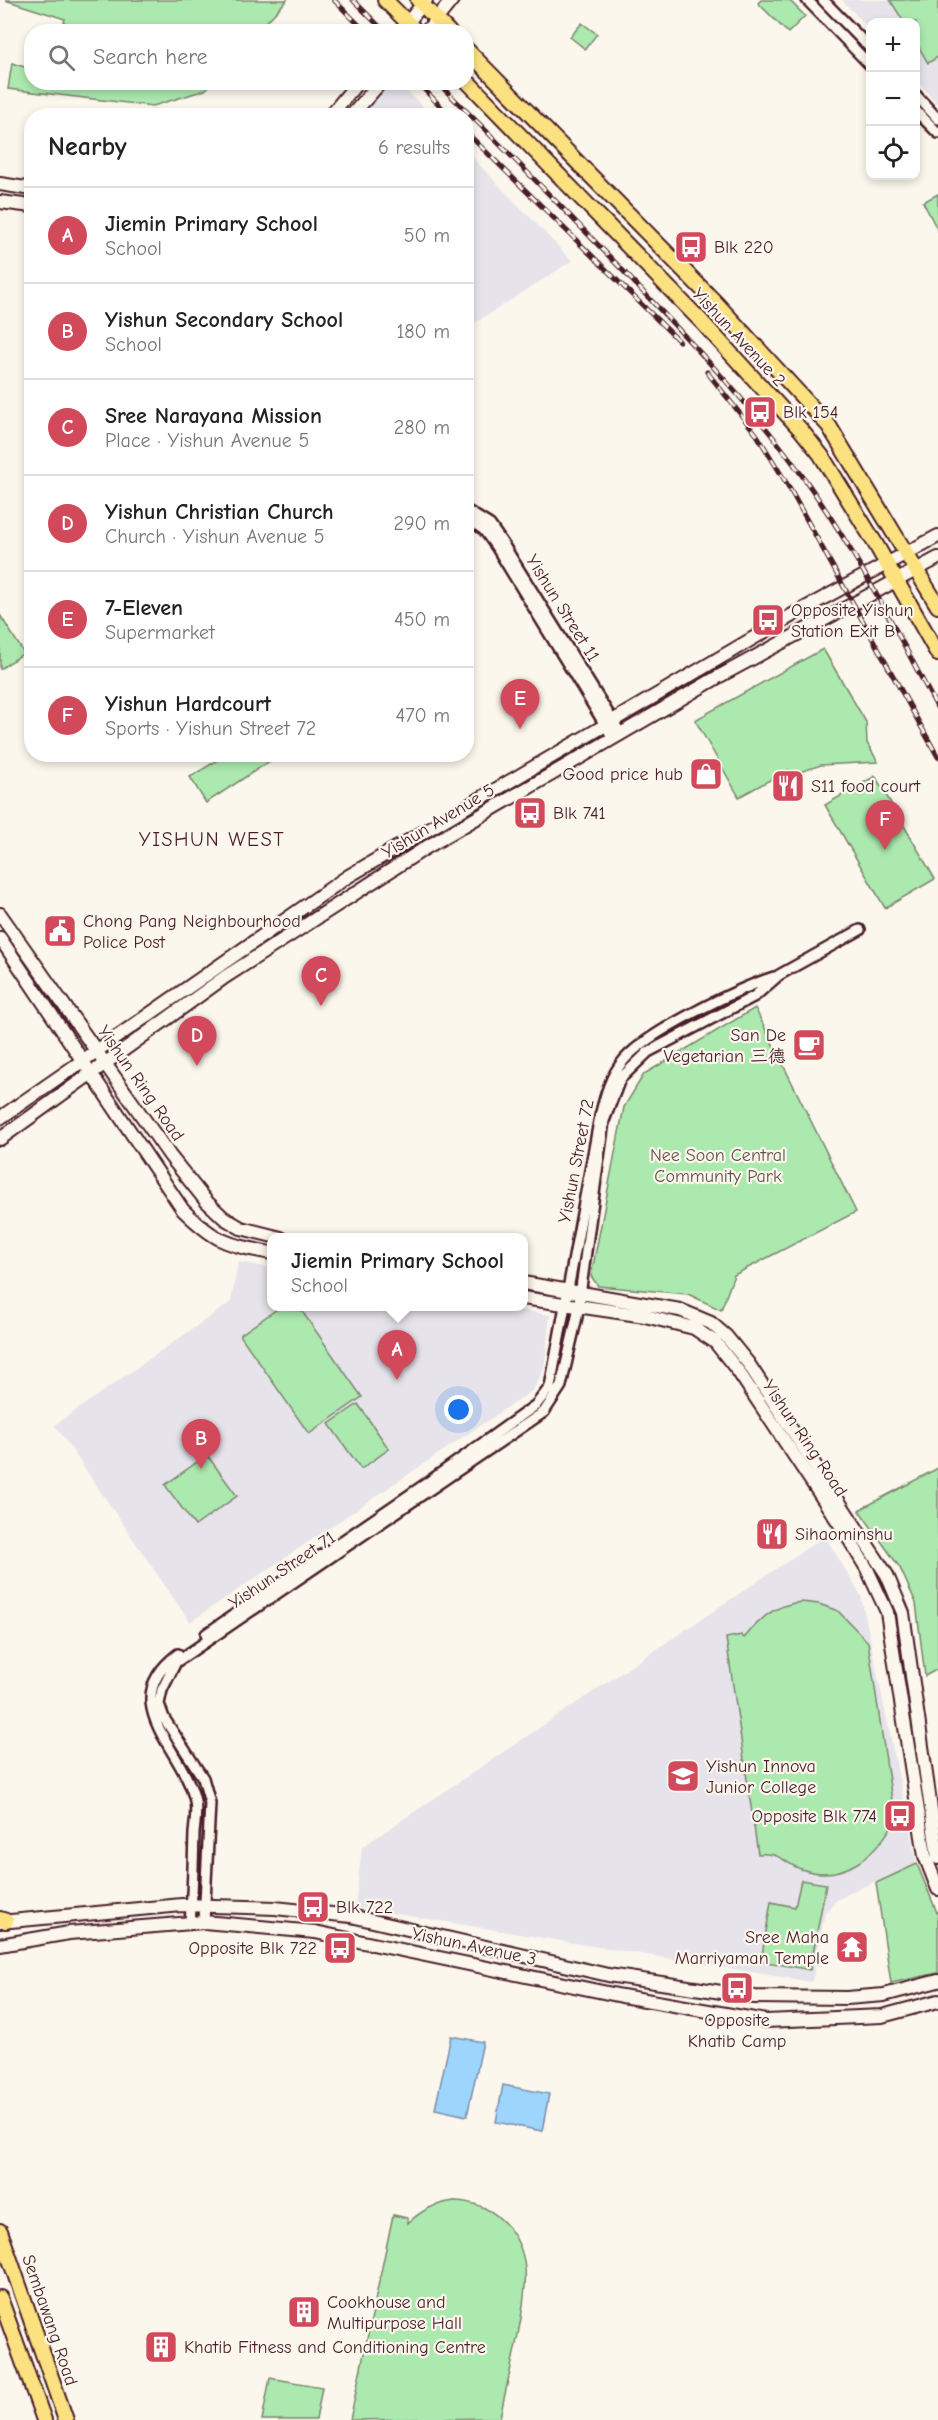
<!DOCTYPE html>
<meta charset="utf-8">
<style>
:root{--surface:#fff;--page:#f2f2f2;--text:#222;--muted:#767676;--line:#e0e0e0;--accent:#d1495b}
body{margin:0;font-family:"Comic Neue","LXGW WenKai TC",sans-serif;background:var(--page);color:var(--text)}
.controls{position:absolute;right:18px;top:18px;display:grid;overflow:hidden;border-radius:12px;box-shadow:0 3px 9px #0003}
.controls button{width:54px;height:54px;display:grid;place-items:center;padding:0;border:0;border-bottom:2px solid var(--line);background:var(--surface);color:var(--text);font:30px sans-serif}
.you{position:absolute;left:459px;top:1410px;width:21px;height:21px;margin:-15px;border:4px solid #fff;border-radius:50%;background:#1a73e8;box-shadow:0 0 0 9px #1a73e833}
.badge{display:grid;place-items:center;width:39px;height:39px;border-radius:50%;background:var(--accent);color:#fff;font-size:20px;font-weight:700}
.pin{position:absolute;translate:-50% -50px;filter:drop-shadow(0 2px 3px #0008)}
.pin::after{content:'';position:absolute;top:32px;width:21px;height:18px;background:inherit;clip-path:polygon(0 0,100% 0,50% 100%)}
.popup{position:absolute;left:267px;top:1233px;width:261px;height:78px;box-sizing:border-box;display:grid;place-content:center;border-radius:12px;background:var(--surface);filter:drop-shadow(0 2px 4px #0005);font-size:20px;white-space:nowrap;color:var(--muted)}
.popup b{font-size:22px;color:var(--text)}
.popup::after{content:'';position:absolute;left:50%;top:100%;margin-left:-12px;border:12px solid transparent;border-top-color:var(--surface)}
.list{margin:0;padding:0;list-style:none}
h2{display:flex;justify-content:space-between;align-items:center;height:78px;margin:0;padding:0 24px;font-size:26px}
h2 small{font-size:20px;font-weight:400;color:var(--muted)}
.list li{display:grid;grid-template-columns:39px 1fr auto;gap:18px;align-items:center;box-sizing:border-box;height:96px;padding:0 24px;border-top:2px solid var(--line)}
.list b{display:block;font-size:22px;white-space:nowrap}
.list p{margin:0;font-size:20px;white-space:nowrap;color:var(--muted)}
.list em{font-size:20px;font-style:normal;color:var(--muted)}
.icon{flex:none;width:33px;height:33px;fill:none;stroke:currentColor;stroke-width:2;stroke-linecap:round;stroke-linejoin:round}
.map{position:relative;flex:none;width:938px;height:2420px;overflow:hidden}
.search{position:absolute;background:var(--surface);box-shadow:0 3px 9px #0003;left:24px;top:24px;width:450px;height:66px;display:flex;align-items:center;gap:15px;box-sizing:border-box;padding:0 21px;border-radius:24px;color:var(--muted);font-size:22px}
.panel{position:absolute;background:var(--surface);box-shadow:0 3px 9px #0003;left:24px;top:108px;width:450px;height:654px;border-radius:24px}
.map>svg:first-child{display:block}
.built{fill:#e6e3ea}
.green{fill:#abe9af;stroke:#7a846d;stroke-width:1.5}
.water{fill:#9ed5fd;stroke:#7c8ca9;stroke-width:1.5}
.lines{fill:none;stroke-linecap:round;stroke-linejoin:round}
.street-casing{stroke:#4a1f2b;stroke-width:14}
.secondary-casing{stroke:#4a1f2b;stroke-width:16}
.primary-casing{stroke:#4a1f2b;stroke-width:18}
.street{stroke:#fbf7ec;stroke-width:9}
.secondary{stroke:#fbf7ec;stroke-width:12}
.primary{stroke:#fbe180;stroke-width:14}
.rail-casing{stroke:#4a1f2b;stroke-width:5}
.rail{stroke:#fbf7ec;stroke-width:3;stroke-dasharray:9;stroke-linecap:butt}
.labels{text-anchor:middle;stroke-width:4.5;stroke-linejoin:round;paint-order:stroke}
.poi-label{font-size:18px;fill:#4a1f2b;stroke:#fbf7ec;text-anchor:start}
.street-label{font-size:18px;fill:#4a1f2b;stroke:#fbf7ec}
.park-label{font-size:18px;fill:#62524c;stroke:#fbf7ec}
.neighbourhood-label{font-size:20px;letter-spacing:1.5px;fill:#4a1f2b;stroke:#fbf7ec}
</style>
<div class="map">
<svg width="938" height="2420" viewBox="0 0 938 2420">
<rect width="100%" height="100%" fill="#fbf7ec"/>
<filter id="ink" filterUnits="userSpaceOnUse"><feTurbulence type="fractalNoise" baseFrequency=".0167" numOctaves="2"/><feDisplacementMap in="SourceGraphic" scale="12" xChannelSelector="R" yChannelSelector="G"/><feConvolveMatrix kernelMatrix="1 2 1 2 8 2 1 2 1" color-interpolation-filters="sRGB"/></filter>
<g filter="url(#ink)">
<path class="built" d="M842,0H938V105L916,79V22H870V30Z
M391,82L399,83L431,115H360Z
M467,152L572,261L467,328Z
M238,1262L271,1268V1306H498L550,1315L544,1369L533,1390L190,1622L55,1425L231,1302Z
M825,1536L861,1596L917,1864L853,1891L837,1900L825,1912L812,1982L355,1907L362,1847Z"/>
<path class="green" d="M5,0H287L258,31L61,32L65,19Z
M761,0H789L805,16L788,33L758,3Z
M890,0H938V57L928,63L916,42V22H904Z
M582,23L597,34L585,49L570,37Z
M12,63L31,69L32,82L212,83L205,90L153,106L8,89Z
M938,194V231L923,202Z
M0,615L24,653L0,669Z
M823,649L866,722L867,743L878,762L821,765L797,773L788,770L739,797L695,720Z
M226,755V754L279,755L206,803L190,777Z
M875,776L935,879L885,908L825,805Z
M755,1008L856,1212L734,1275L721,1310L688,1294L598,1286L591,1276L624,1107L644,1074Z
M280,1307H299L362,1397L309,1434L240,1335Z
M358,1404L389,1449L361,1469L329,1424Z
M207,1455L237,1496L195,1526L165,1485Z
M938,1468V1669L925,1676L916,1603L900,1568L859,1510Z
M801,1602L819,1604L838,1611L868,1642L895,1820C877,1855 843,1884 801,1869C782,1862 781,1852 758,1854L726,1638L741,1635L744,1638C761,1618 774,1605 801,1602Z
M917,1864L938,1915V1973L891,1983L876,1883Z
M801,1880L826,1884L810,1970L761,1961L771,1902L795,1907Z
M454,2201C499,2202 529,2240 525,2286C522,2328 508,2376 500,2418L350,2420L393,2215L408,2218V2223C422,2210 434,2204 454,2201Z
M270,2378L322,2387L316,2420H262Z"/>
<path class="water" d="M451,2036L483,2042L467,2116L435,2109Z
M503,2085L549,2094L542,2131L496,2122Z"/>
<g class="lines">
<g class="street-casing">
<path id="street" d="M807,0L870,65
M823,0L870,48
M916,95L938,119
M916,111L938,133
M466,510L490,525L503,544L621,734
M466,517L484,530L497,548L613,738
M206,1634L427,1483L536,1405L550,1387L600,1116C605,1096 610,1076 624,1060C649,1031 737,989 774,977
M178,1654C113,1703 184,1749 195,1801C197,1811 195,1823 194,1833C193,1863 193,1892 190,1921
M204,1922L210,1803L203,1778L164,1718L159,1704L162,1690L176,1662L544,1412L561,1386L577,1317L604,1121L620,1079L648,1052L755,996L779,975L860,930"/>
</g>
<g class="secondary-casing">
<path id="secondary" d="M400,32L426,0
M426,32L452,0
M330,116L358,82
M351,116L381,82
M0,184L32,189
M0,202L32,206
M0,914L170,1156L206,1201L224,1218L241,1228L281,1238
M0,938L183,1210C217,1243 226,1244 271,1253
M0,1118L347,877L796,613L938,536
M0,1139L225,977L427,847L718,677L938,558
M523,1283L680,1310L711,1323L726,1336L748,1363L887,1575L903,1613L938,1858
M523,1298L645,1316L694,1328L715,1342L738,1371L843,1529L867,1569L887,1612L925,1856L938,1889
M0,1922L182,1905L275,1908L351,1916L608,1975L755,1997L847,1998L884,1995L938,1981
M0,1945L69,1933L204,1922L315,1932L622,1996L766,2021L882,2016L938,2001"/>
</g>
<g class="primary-casing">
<path id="primary" d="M385,0L417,32
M418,0L449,32
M466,49L716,303L829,426L938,606
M466,80L702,322L801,430L821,455L875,543L938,654
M0,1919L6,1921
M0,2231L66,2420
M0,2298L44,2420"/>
</g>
<use href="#street" class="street"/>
<use href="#secondary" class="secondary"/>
<use href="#primary" class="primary"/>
<g class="rail-casing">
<path id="rail" d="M334,0L366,32
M353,0L385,32
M417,82L450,116
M437,82C508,152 578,223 647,296C701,353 755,410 801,474C854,547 895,629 938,709
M466,132L679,341
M707,372L757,435L787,484L938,757"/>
</g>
<use href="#rail" class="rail"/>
</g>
</g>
<defs>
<g id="bus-square" transform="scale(1.725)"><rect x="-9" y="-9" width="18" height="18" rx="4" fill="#d1495b" stroke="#fbf7ec"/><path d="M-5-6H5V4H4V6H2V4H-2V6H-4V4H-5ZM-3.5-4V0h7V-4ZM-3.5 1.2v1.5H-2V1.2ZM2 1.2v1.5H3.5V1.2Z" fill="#fff"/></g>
<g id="shop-square" transform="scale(1.725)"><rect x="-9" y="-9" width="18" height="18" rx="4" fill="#d1495b" stroke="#fbf7ec"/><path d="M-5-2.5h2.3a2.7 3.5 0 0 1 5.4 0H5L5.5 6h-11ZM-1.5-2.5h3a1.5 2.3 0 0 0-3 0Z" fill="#fff"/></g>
<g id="restaurant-square" transform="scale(1.725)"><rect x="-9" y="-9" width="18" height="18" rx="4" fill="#d1495b" stroke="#fbf7ec"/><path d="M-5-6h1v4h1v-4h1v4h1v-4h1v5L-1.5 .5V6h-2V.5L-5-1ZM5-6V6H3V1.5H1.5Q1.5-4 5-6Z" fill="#fff"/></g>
<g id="civic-square" transform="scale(1.725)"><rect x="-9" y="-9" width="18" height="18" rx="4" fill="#d1495b" stroke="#fbf7ec"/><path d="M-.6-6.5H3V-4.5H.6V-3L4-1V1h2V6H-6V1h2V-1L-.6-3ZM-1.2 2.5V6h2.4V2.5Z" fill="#fff"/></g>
<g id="cafe-square" transform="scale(1.725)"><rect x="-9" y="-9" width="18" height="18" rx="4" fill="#d1495b" stroke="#fbf7ec"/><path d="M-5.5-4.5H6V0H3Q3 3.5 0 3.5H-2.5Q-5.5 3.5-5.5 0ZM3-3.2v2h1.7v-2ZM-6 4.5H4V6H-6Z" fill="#fff"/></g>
<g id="university-square" transform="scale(1.725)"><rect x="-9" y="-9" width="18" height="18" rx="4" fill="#d1495b" stroke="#fbf7ec"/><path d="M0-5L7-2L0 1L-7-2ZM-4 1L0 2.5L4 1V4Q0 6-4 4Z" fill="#fff"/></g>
<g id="temple-square" transform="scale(1.725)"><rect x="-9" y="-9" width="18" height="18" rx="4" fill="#d1495b" stroke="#fbf7ec"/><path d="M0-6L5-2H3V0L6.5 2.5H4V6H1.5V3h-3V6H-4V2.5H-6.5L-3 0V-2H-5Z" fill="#fff"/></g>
<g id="building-square" transform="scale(1.725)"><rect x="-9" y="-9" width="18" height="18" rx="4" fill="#d1495b" stroke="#fbf7ec"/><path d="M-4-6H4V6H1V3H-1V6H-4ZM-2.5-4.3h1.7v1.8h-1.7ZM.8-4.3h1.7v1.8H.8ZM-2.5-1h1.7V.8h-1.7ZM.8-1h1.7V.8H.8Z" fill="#fff"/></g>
</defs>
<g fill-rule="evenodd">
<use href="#bus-square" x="691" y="247"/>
<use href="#bus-square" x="760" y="412"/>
<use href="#bus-square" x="768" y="620"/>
<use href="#shop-square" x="706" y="774"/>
<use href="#restaurant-square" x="788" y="786"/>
<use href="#bus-square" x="530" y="813"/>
<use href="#civic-square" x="60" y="931"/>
<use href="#cafe-square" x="809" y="1045"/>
<use href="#restaurant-square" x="772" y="1534"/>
<use href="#university-square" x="683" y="1776"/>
<use href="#bus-square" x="900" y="1816"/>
<use href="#bus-square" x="313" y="1907"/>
<use href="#temple-square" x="852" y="1947"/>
<use href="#bus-square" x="340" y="1948"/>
<use href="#bus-square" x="737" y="1988"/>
<use href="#building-square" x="304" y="2312"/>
<use href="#building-square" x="161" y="2347"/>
</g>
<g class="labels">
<g class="poi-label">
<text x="714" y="253">Blk 220</text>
<text x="783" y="418">Blk 154</text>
<text x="791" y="616">Opposite Yishun<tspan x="791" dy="21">Station Exit B</tspan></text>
<text x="683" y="780" text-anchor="end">Good price hub</text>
<text x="811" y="792">S11 food court</text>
<text x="553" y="819">Blk 741</text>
<text x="83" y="927">Chong Pang Neighbourhood<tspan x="83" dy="21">Police Post</tspan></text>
<text x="786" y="1041" text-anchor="end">San De<tspan x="786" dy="21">Vegetarian 三德</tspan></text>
<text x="795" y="1540">Sihaominshu</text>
<text x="706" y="1772">Yishun Innova<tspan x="706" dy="21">Junior College</tspan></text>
<text x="877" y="1822" text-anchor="end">Opposite Blk 774</text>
<text x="336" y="1913">Blk 722</text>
<text x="829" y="1943" text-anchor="end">Sree Maha<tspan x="829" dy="21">Marriyaman Temple</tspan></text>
<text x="317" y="1954" text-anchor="end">Opposite Blk 722</text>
<text x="737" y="2026" text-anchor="middle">Opposite<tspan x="737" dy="21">Khatib Camp</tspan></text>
<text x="327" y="2308">Cookhouse and<tspan x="327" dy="21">Multipurpose Hall</tspan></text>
<text x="184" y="2353">Khatib Fitness and Conditioning Centre</text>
</g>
<g class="street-label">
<text transform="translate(739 337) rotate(47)" y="6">Yishun Avenue 2</text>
<text transform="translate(563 608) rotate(58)" y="6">Yishun Street 11</text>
<text transform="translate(438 821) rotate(-31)" y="6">Yishun Avenue 5</text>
<text transform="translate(141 1083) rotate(55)" y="6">Yishun Ring Road</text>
<text transform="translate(576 1161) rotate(-79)" y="6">Yishun Street 72</text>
<text transform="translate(805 1438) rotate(56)" y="6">Yishun Ring Road</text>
<text transform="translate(282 1570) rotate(-34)" y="6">Yishun Street 71</text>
<text transform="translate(474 1946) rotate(12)" y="6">Yishun Avenue 3</text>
<text transform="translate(50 2320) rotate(71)" y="6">Sembawang Road</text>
</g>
<g class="park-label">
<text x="718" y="1161">Nee Soon Central<tspan x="718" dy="21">Community Park</tspan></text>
</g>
<g class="neighbourhood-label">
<text x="212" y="846">YISHUN WEST</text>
</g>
</g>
</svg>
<div class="controls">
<button>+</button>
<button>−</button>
<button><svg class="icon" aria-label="locate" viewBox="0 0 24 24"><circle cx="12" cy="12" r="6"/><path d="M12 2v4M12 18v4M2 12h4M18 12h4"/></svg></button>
</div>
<div class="you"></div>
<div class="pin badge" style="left:397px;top:1380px">A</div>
<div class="popup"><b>Jiemin Primary School</b>School</div>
<div class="pin badge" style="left:201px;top:1469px">B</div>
<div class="pin badge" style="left:321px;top:1006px">C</div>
<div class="pin badge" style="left:197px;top:1066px">D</div>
<div class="pin badge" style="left:520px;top:729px">E</div>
<div class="pin badge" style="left:885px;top:850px">F</div>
<div class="search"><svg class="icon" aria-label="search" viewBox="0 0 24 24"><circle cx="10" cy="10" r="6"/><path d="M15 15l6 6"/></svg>Search here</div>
<section class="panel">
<h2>Nearby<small>6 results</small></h2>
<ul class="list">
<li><span class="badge">A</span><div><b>Jiemin Primary School</b><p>School</p></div><em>50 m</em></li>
<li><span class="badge">B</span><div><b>Yishun Secondary School</b><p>School</p></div><em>180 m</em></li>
<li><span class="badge">C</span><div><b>Sree Narayana Mission</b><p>Place · Yishun Avenue 5</p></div><em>280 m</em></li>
<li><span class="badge">D</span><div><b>Yishun Christian Church</b><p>Church · Yishun Avenue 5</p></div><em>290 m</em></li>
<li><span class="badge">E</span><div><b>7-Eleven</b><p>Supermarket</p></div><em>450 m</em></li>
<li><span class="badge">F</span><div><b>Yishun Hardcourt</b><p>Sports · Yishun Street 72</p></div><em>470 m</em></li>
</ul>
</section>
</div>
